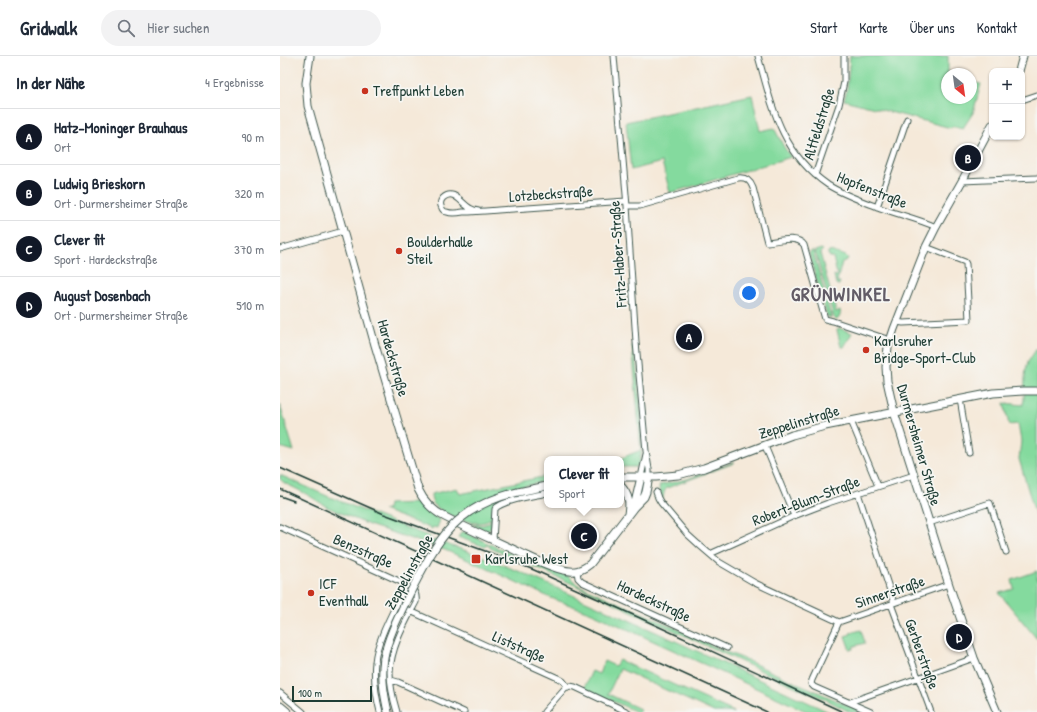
<!DOCTYPE html>
<html lang="de">
<meta charset="utf-8">
<style>
:root{--surface:#fff;--page:#f2f2f3;--text:#1f2937;--muted:#747a83;--line:#e0e1e3;--accent:#111827}
body{margin:0;font-family:"Patrick Hand",sans-serif;background:var(--page);color:var(--text)}
.controls{position:absolute;right:12px;top:12px;display:grid;overflow:hidden;border-radius:8px;box-shadow:0 1px 3px #0004}
.controls button{width:36px;height:36px;display:grid;place-items:center;padding:0;border:0;border-bottom:1px solid var(--line);background:var(--surface);color:var(--text);font:20px sans-serif}
.compass{position:absolute;left:661px;top:12px;width:36px;height:36px;border-radius:50%;background:var(--surface);box-shadow:0 1px 3px #0004;rotate:151deg}
.scale{position:absolute;left:12px;bottom:10px;width:80px;box-sizing:border-box;padding-left:4px;border:2px solid #1f3d34;border-top:0;font-size:11px;line-height:14px;white-space:nowrap;color:#1f3d34;-webkit-text-stroke:3px #f6f6f2;paint-order:stroke}
.you{position:absolute;left:469px;top:237px;width:14px;height:14px;margin:-10px;border:3px solid #fff;border-radius:50%;background:#1a73e8;box-shadow:0 0 0 6px #1a73e833}
.badge{display:grid;place-items:center;width:26px;height:26px;border-radius:50%;background:var(--accent);color:#fff;font-size:13px;font-weight:700}
.pin{position:absolute;translate:-50% -50%;border:2px solid #fff;box-shadow:0 1px 4px #0006}
.popup{position:absolute;left:264px;top:400px;width:80px;height:52px;box-sizing:border-box;display:grid;place-content:center;border-radius:8px;background:var(--surface);filter:drop-shadow(0 1px 3px #0005);font-size:13px;white-space:nowrap;color:var(--muted)}
.popup b{font-size:15px;color:var(--text)}
.popup::after{content:'';position:absolute;left:50%;top:100%;margin-left:-8px;border:8px solid transparent;border-top-color:var(--surface)}
.list{margin:0;padding:0;list-style:none}
h2{display:flex;justify-content:space-between;align-items:center;height:52px;margin:0;padding:0 16px;font-size:17px}
h2 small{font-size:13px;font-weight:400;color:var(--muted)}
.list li{display:grid;grid-template-columns:26px 1fr auto;gap:12px;align-items:center;box-sizing:border-box;height:56px;padding:0 16px;border-top:1px solid var(--line)}
.list b{display:block;font-size:15px;white-space:nowrap}
.list p{margin:0;font-size:13px;white-space:nowrap;color:var(--muted)}
.list em{font-size:13px;font-style:normal;color:var(--muted)}
.icon{flex:none;width:22px;height:22px;fill:none;stroke:currentColor;stroke-width:2;stroke-linecap:round;stroke-linejoin:round}
.map{position:relative;flex:none;width:757px;height:656px;overflow:hidden}
header{display:flex;align-items:center;gap:24px;box-sizing:border-box;height:56px;padding:0 20px;background:var(--surface);border-bottom:1px solid var(--line)}
header strong{font-size:19px}
nav{display:flex;gap:22px;margin-inline-start:auto;font-size:14px}
.search{width:280px;height:36px;background:var(--page);display:flex;align-items:center;gap:10px;box-sizing:border-box;padding:0 14px;border-radius:22px;color:var(--muted);font-size:15px}
main{display:flex}
aside{flex:1;background:var(--surface)}
.map>svg:first-child{display:block}
.green{fill:#84da9e;stroke:#528c69}
.lines{fill:none;stroke-linecap:round;stroke-linejoin:round}
.street-casing{stroke:#3f574d;stroke-width:7}
.secondary-casing{stroke:#3f574d;stroke-width:9}
.highway-casing{stroke:#3f574d;stroke-width:11}
.street{stroke:#fff;stroke-width:5}
.secondary{stroke:#fff;stroke-width:7}
.highway{stroke:#fff;stroke-width:9}
.rail{stroke:#1f3d34;stroke-width:1.5}
.secondary-bridge-casing{stroke:#3f574d;stroke-width:9;stroke-linecap:butt}
.secondary-bridge{stroke:#fff;stroke-width:7}
.poi-dot{fill:#c8321e;stroke:#f6f6f2;stroke-width:1.5}
.labels{text-anchor:middle;stroke-width:3.5;stroke-linejoin:round;paint-order:stroke}
.poi-label{font-size:15px;fill:#1f3d34;stroke:#f6f6f2;text-anchor:start}
.street-label{font-size:15px;fill:#1f3d34;stroke:#f6f6f2}
.district-label{font-size:19px;font-weight:bold;letter-spacing:1px;fill:#625c67;stroke:#f6f6f2}
</style>
<header>
<strong>Gridwalk</strong>
<div class="search"><svg class="icon" aria-label="search" viewBox="0 0 24 24"><circle cx="10" cy="10" r="6"/><path d="M15 15l6 6"/></svg>Hier suchen</div>
<nav><a>Start</a><a>Karte</a><a>Über uns</a><a>Kontakt</a></nav>
</header>
<main>
<aside>
<h2>In der Nähe<small>4 Ergebnisse</small></h2>
<ul class="list">
<li><span class="badge">A</span><div><b>Hatz-Moninger Brauhaus</b><p>Ort</p></div><em>90 m</em></li>
<li><span class="badge">B</span><div><b>Ludwig Brieskorn</b><p>Ort · Durmersheimer Straße</p></div><em>320 m</em></li>
<li><span class="badge">C</span><div><b>Clever fit</b><p>Sport · Hardeckstraße</p></div><em>370 m</em></li>
<li><span class="badge">D</span><div><b>August Dosenbach</b><p>Ort · Durmersheimer Straße</p></div><em>510 m</em></li>
</ul>
</aside>
<div class="map">
<svg width="757" height="656" viewBox="0 0 757 656">
<rect width="100%" height="100%" fill="#f6f6f2"/>
<filter id="ink" filterUnits="userSpaceOnUse"><feTurbulence type="fractalNoise" baseFrequency=".025" numOctaves="2"/><feDisplacementMap in="SourceGraphic" scale="8" xChannelSelector="R" yChannelSelector="G"/><feConvolveMatrix kernelMatrix="1 2 1 2 8 2 1 2 1" color-interpolation-filters="sRGB"/></filter>
<filter id="wash" filterUnits="userSpaceOnUse"><feTurbulence type="fractalNoise" baseFrequency=".012" numOctaves="4" result="noise"/><feDisplacementMap in="SourceGraphic" scale="16" xChannelSelector="R" yChannelSelector="G"/><feGaussianBlur stdDeviation="0.9" result="paint"/><feColorMatrix in="noise" values="0 0 0 0 0 0 0 0 0 0 0 0 0 0 0 0 0 1.4 0 .05"/><feComposite in="paint" operator="in"/></filter>
<g filter="url(#wash)">
<rect width="100%" height="100%" fill="#f5e9d9"/>
<path class="green" d="M570,0H668V18H667V42H691V26L701,28L693,57L683,72L672,70L671,72L564,44L567,34Z
M472,39L480,75L494,72L504,91L511,101L390,137L382,106L351,114L346,66Z
M541,193L543,194L540,197L556,256L560,254C561,257 560,260 558,263L556,264L554,262L535,195Z
M533,195L551,261V262L547,260L529,198L530,196Z
M550,195L566,200L568,202L567,204L562,206L557,225V226H560L559,229H558L556,228L554,219L557,220V219L553,201H550L548,198V196Z
M559,272L572,277L564,291H561L557,274V273Z
M352,289L354,290C358,326 364,364 361,400H360L359,408L356,411H341V403H339L361,394Z
M757,292V464L739,403L741,385L738,368L729,369L724,347L743,349C746,335 743,319 748,306C751,301 754,297 757,292Z
M0,349L14,395L0,391Z
M454,406V407L387,432C383,436 384,438 383,443C380,439 378,433 380,429L407,423Z
M0,419L47,440L150,481L149,484L153,486L154,484L190,496V497L194,498V497L233,513V514L235,515L236,514L378,577L549,656H528L312,557L271,542L197,508H195L188,504L165,494L89,469L47,451L28,439L3,426L0,423Z
M267,420V425L222,435L224,445C201,450 220,467 207,475L190,468L202,469L209,467L211,463H209C201,475 155,456 152,445C151,442 151,440 151,438L177,432L180,438Z
M137,447L141,448L149,457L160,464L157,472L153,471L152,473L103,454L107,453L108,448Z
M182,475L250,507L279,517L289,520L298,529L398,573L446,596L462,602L509,624L529,632L582,656H570L545,643L525,635L286,525L210,492V490L206,489L205,491L178,481Z
M757,515V583L719,537L734,533L732,524Z
M581,574L585,587L574,590L573,593L570,594L565,580L571,578L570,577Z
M339,604L454,656H434L340,613L328,638L360,653L359,656H357L304,632L312,615L319,618L324,605L335,610Z"/>
</g>
<g filter="url(#ink)">
<g class="lines">
<g class="street-casing">
<path id="street" d="M334,0L347,150L356,286L366,395L369,413V421
M478,0C492,50 501,97 548,129C562,138 579,144 595,150C615,158 636,162 656,171
M742,44L757,39
M535,119L559,49L564,26V0
M682,125L757,122
M347,150H360L458,122C466,121 470,124 473,132L487,186C498,185 517,179 524,189L545,263L553,265L610,284
M597,151L627,63
M198,155C194,154 190,153 187,150C180,145 173,133 163,142C161,144 160,147 161,150C162,153 164,156 167,156C172,158 178,157 183,156C195,156 206,155 218,154L346,145
M0,193L63,175
M617,266L623,267L689,264L686,208L685,206L646,191
M680,343L689,397
M571,365L598,430
M485,390L514,460
M361,421L366,398
M376,436L378,442L381,447L407,478L418,488L439,506L475,527L559,566
M578,437L614,547
M649,467L710,447L726,496
M0,471L119,525C129,529 138,534 136,546C125,567 111,591 110,616C110,630 113,643 117,656
M213,484L215,453C222,444 254,440 267,437
M430,498L514,460L548,447L634,419
M297,515L298,522L302,526L447,592
M611,548L651,656
M117,549L278,622L283,625L288,631
M559,566L532,624L531,628L534,631L591,656
M559,566L669,528
M111,624L118,626L184,656
M0,637L23,656
M570,646L694,602
M100,656C96,640 93,623 95,606C97,582 116,551 126,528
M264,656L285,632L290,630L295,631L348,656"/>
</g>
<g class="secondary-casing">
<path id="secondary" d="M30,0L26,27L28,50L95,289L138,433C144,446 153,455 165,461C190,474 216,485 241,497C254,503 275,514 290,515C298,516 304,513 310,508L354,451L364,441L366,436L369,421
M739,15L743,0
M712,69L682,125L656,171L646,191L614,273L608,291L606,311L607,325L614,356L670,532L694,602L717,656
M341,421H376L398,419L424,412L512,379L545,370L713,337L743,335H757
M341,430C349,439 350,447 348,458
M238,436L267,430
M354,451L361,421
M104,602C101,621 104,638 108,656"/>
</g>
<g class="highway-casing">
<path id="highway" d="M0,651L6,656"/>
</g>
<use href="#street" class="street"/>
<use href="#secondary" class="secondary"/>
<use href="#highway" class="highway"/>
<path class="rail" d="M0,412L104,458L216,499L254,514L360,562L563,656
M0,433L487,656
M0,440L14,445"/>
<g class="secondary-bridge-casing">
<path id="secondary-bridge" d="M104,602C108,580 120,558 130,537C158,483 174,451 238,436"/>
</g>
<use href="#secondary-bridge" class="secondary-bridge"/>
</g>
</g>
<g class="poi-dot">
<circle cx="85" cy="35" r="4"/>
<circle cx="119" cy="195" r="4"/>
<circle cx="586" cy="294" r="4"/>
<rect x="191" y="498" width="10" height="10" rx="2"/>
<circle cx="31" cy="537" r="4"/>
</g>
<g class="labels">
<g class="poi-label">
<text x="93" y="40">Treffpunkt Leben</text>
<text x="127" y="191">Boulderhalle<tspan x="127" dy="17">Steil</tspan></text>
<text x="594" y="290">Karlsruher<tspan x="594" dy="17">Bridge-Sport-Club</tspan></text>
<text x="205" y="508">Karlsruhe West</text>
<text x="39" y="533">ICF<tspan x="39" dy="17">Eventhall</tspan></text>
</g>
<g class="street-label">
<text transform="translate(539 68) rotate(-73)" y="5">Altfeldstraße</text>
<text transform="translate(592 134) rotate(22)" y="5">Hopfenstraße</text>
<text transform="translate(271 138) rotate(-4)" y="5">Lotzbeckstraße</text>
<text transform="translate(338 198) rotate(-94)" y="5">Fritz-Haber-Straße</text>
<text transform="translate(113 302) rotate(74)" y="5">Hardeckstraße</text>
<text transform="translate(519 366) rotate(-17)" y="5">Zeppelinstraße</text>
<text transform="translate(639 389) rotate(74)" y="5">Durmersheimer Straße</text>
<text transform="translate(526 445) rotate(-21)" y="5">Robert-Blum-Straße</text>
<text transform="translate(83 495) rotate(24)" y="5">Benzstraße</text>
<text transform="translate(129 516) rotate(-61)" y="5">Zeppelinstraße</text>
<text transform="translate(610 536) rotate(-19)" y="5">Sinnerstraße</text>
<text transform="translate(374 545) rotate(25)" y="5">Hardeckstraße</text>
<text transform="translate(239 591) rotate(24)" y="5">Liststraße</text>
<text transform="translate(642 598) rotate(70)" y="5">Gerberstraße</text>
</g>
<g class="district-label">
<text x="561" y="245">GRÜNWINKEL</text>
</g>
</g>
</svg>
<div class="controls">
<button>+</button>
<button>−</button>
</div>
<svg class="compass" viewBox="-18 -18 36 36"><path d="M0-13l5 13h-10z" fill="#e53935"/><path d="M0 13l5-13h-10z" fill="#747a83"/></svg>
<div class="scale">100 m</div>
<div class="you"></div>
<div class="pin badge" style="left:409px;top:281px">A</div>
<div class="pin badge" style="left:688px;top:102px">B</div>
<div class="pin badge" style="left:304px;top:480px">C</div>
<div class="popup"><b>Clever fit</b>Sport</div>
<div class="pin badge" style="left:679px;top:581px">D</div>
</div>
</main>
